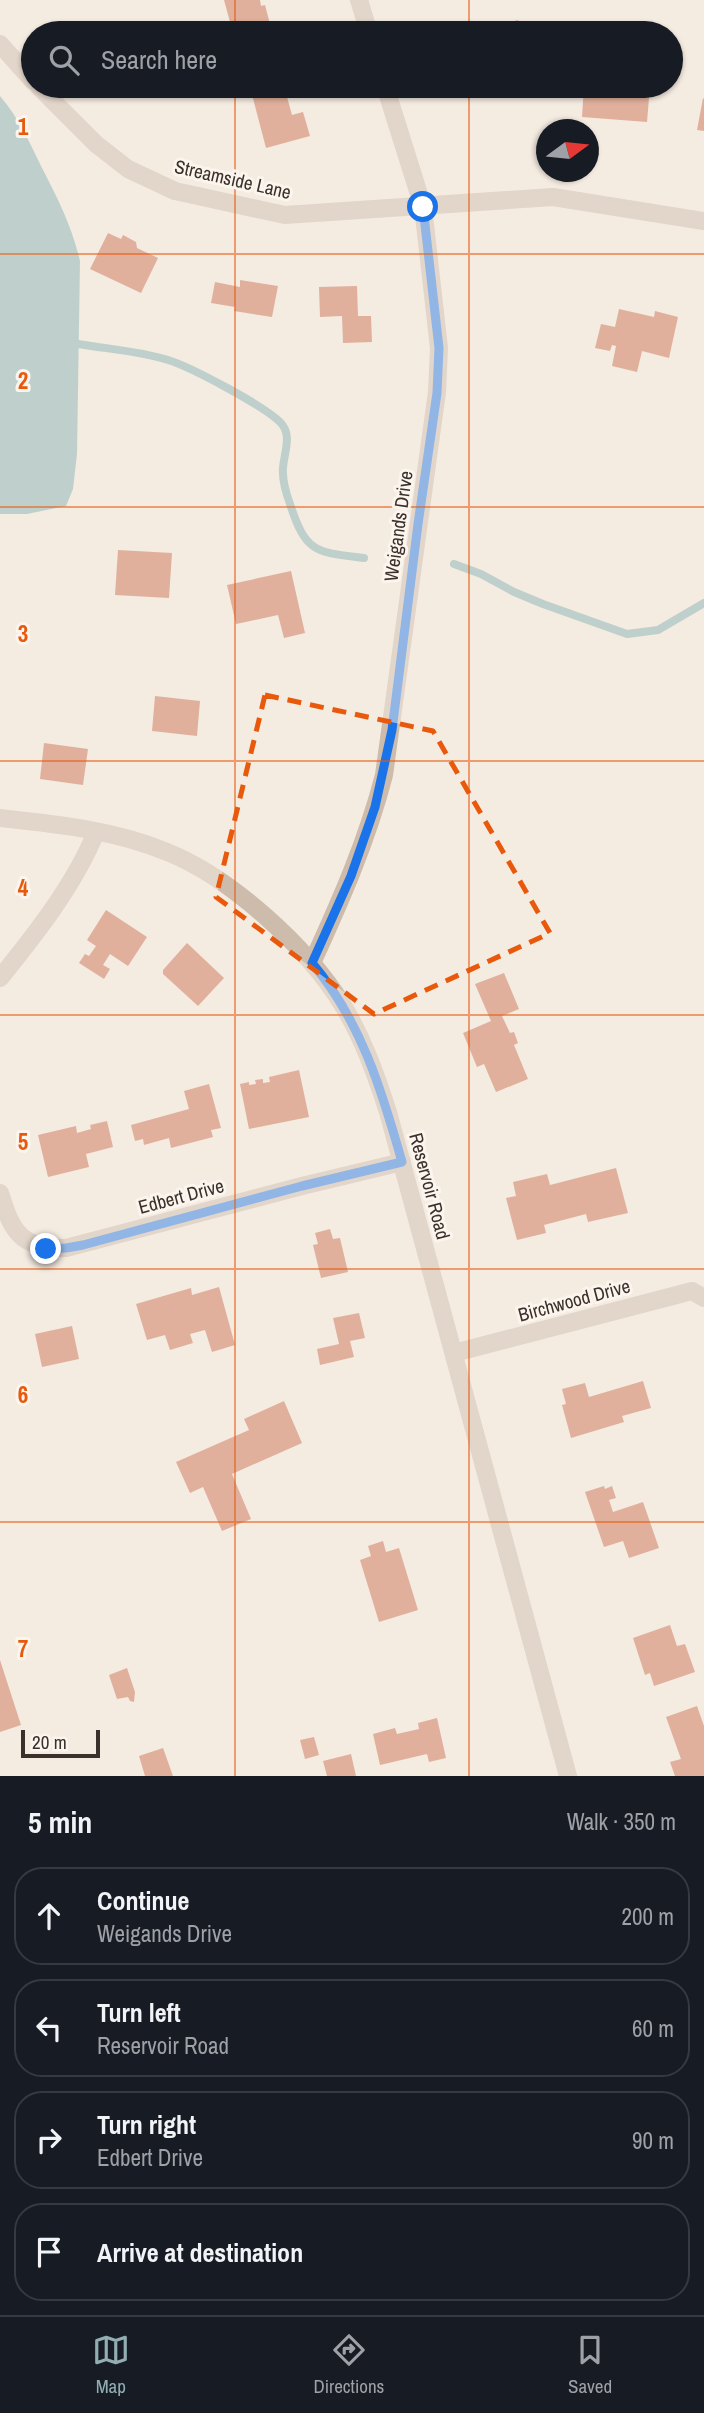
<!DOCTYPE html>
<meta charset="utf-8">
<style>
:root{--surface:#171b24;--page:#20242c;--text:#f1f3f6;--muted:#9ea1a6;--line:#363941;--accent:#92aeb2}
body{margin:0;font-family:"Archivo Narrow",sans-serif;background:var(--page);color:var(--text)}
.compass{position:absolute;left:536px;top:119px;width:63px;height:63px;border-radius:50%;background:var(--surface);box-shadow:0 2px 5px #0004;rotate:75deg}
.scale{position:absolute;left:21px;bottom:18px;width:79px;box-sizing:border-box;padding-left:7px;border:4px solid #3b302b;border-top:0;font-size:19px;line-height:24px;white-space:nowrap;color:#3b302b;-webkit-text-stroke:5px #fbf5ee;paint-order:stroke}
.stop{position:absolute;width:21px;height:21px;margin:-16px;border:5px solid #1a73e8;border-radius:50%;background:#fff}
.stop.end{background:#1a73e8;border-color:#fff;box-shadow:0 2px 7px #0008}
.list{margin:0;padding:0;list-style:none}
h2{display:flex;justify-content:space-between;align-items:center;height:91px;margin:0;padding:0 28px;font-size:30px}
h2 small{font-size:23px;font-weight:400;color:var(--muted)}
.list li{display:grid;grid-template-columns:46px 1fr auto;gap:21px;align-items:center;box-sizing:border-box;height:98px;margin:0 14px 14px;padding:0 14px;border:2px solid var(--line);border-radius:28px}
.list b{display:block;font-size:26px;white-space:nowrap}
.list p{margin:0;font-size:23px;white-space:nowrap;color:var(--muted)}
.list em{font-size:23px;font-style:normal;color:var(--muted)}
.icon{flex:none;width:38px;height:38px;fill:none;stroke:currentColor;stroke-width:2;stroke-linecap:round;stroke-linejoin:round}
.map{position:relative;flex:none;width:704px;height:1776px;overflow:hidden}
.search{position:absolute;background:var(--surface);box-shadow:0 2px 5px #0004;left:21px;right:21px;top:21px;height:77px;display:flex;align-items:center;gap:18px;box-sizing:border-box;padding:0 24px;border-radius:38px;color:var(--muted);font-size:26px}
.sheet{height:539px;background:var(--surface)}
nav{display:flex;justify-content:space-around;align-items:center;box-sizing:border-box;height:98px;border-top:2px solid var(--line);background:var(--surface);font-size:19px;color:var(--muted)}
nav a{display:grid;justify-items:center;gap:4px}
nav .on{color:var(--accent)}
.map>svg:first-child{display:block}
.water{fill:#7fb0b2}
.lines{fill:none;stroke-linecap:round;stroke-linejoin:round}
.stream{stroke:#7fb0b2;stroke-width:8}
.building{fill:#c8694b}
.street{stroke:#cdbbac;stroke-width:18}
.route{stroke:#1a73e8;stroke-width:9}
.marked{fill:none;stroke:#e8590c;stroke-width:5;stroke-dasharray:14 9;stroke-linejoin:round}
.grid{fill:none;stroke:#e8590c;stroke-width:2;stroke-opacity:0.55}
.labels{text-anchor:middle;stroke-width:6;stroke-linejoin:round;paint-order:stroke}
.street-label{font-size:19px;fill:#3b302b;stroke:#fbf5ee}
.grid-label{font-size:23px;text-anchor:middle;font-weight:bold;fill:#e8590c;stroke:#fbf5ee;stroke-width:6;stroke-linejoin:round;paint-order:stroke}
</style>
<div class="map">
<svg width="704" height="1776" viewBox="0 0 704 1776">
<rect width="100%" height="100%" fill="#f4ebe1"/>
<path class="water" d="M0,96C18,117 29,141 41,166C57,197 72,226 80,261L77,454L73,489L66,506L27,514H0Z"/>
<g class="lines">
<path class="stream" d="M69,340L78,344C107,349 140,351 168,360C191,367 264,406 280,422C293,435 284,452 283,468C282,480 286,493 290,504C306,553 315,552 364,558
M454,564L481,574L514,592L543,604L627,634L658,630L704,603"/>
</g>
<path class="building" d="M224,0H260L261,6L265,5L270,24L274,23L277,33H233Z
M518,20L521,31L534,28L536,33H478L477,31Z
M254,86H284L292,115L303,112L310,136L266,148L250,87Z
M513,86H540V87L515,93Z
M584,86H650L647,122L582,117Z
M703,98L704,99V131L697,130Z
M108,233L121,239L123,235L136,242L137,248L158,258L141,293L90,269Z
M240,280L278,286L272,317L234,311L235,307L211,303L215,282L240,287Z
M357,286L358,316H371L372,342L343,343L342,316L320,317L319,287Z
M619,309L654,317L655,311L678,317L669,358L642,351L637,372L612,366L616,346L612,345L610,351L595,348L601,324L615,327Z
M118,550L172,553L169,598L115,595Z
M291,571L305,633L284,638L278,615L236,624L227,585Z
M155,696L200,701L197,736L152,731Z
M44,743L88,749L83,785L40,779Z
M106,910L147,937L128,966L110,954L103,965L110,969L104,979L79,963L85,954L89,956L96,946L87,940Z
M187,943L224,978L198,1006L163,974V970Z
M504,973L519,1009L502,1016L510,1033L514,1032L518,1043L514,1045L528,1079L496,1092L484,1064L477,1067L463,1033L491,1021L475,984Z
M299,1070L309,1117L249,1129L240,1084L249,1082V1085L256,1084L255,1080L263,1079V1083L270,1082L269,1077Z
M209,1084L221,1128L211,1130L213,1137L171,1148L169,1138L144,1145L143,1139L135,1141L131,1125L189,1109L184,1091Z
M107,1121L113,1147L86,1154L89,1167L48,1177L38,1135L76,1126L77,1133L91,1129L90,1125Z
M616,1168L628,1213L588,1222L586,1214L544,1225L546,1233L517,1240L506,1198L516,1196L513,1182L547,1174L550,1185Z
M330,1229L333,1239L340,1238L348,1272L321,1278L313,1245L318,1244L315,1233Z
M219,1287L235,1345L212,1352L205,1330L190,1334L193,1343L170,1350L165,1335L147,1340L136,1304L191,1288L192,1295Z
M359,1313L365,1338L350,1341L354,1357L320,1365L317,1349L339,1344L333,1318Z
M72,1326L79,1359L42,1367L35,1334Z
M643,1381L651,1408L622,1416L624,1422L571,1438L562,1405L566,1404L562,1389L585,1383L589,1397Z
M284,1401L302,1443L232,1474L251,1519L222,1531L203,1487L190,1493L176,1462L249,1430L244,1419Z
M604,1486L605,1489L612,1486L616,1498L609,1500L613,1512L643,1502L659,1548L629,1558L623,1541L604,1547L585,1492Z
M383,1541L386,1552L399,1548L418,1610L379,1622L360,1560L371,1556L368,1546Z
M670,1625L677,1646L685,1644L695,1672L654,1686L650,1673L645,1675L633,1638Z
M0,1660L21,1725L0,1732Z
M127,1668L135,1692L134,1702L130,1701L128,1697L117,1699L109,1675Z
M697,1706L704,1726V1776H675L670,1762L681,1759L666,1717Z
M437,1718L446,1758L429,1762L427,1754L380,1765L373,1734L395,1728L397,1734L419,1729L418,1723Z
M314,1737L319,1755L305,1759L300,1740Z
M163,1748L173,1776H145L139,1756Z
M351,1754L356,1776H327L323,1761Z"/>
<g class="lines">
<path class="street" d="M359,0L369,33
M0,44L33,81
M38,86L96,144L128,169L175,191L285,215L553,197L704,221
M0,818C56,824 115,830 167,852C230,877 307,947 342,1004C363,1038 376,1075 388,1112L568,1776
M312,963C340,902 367,841 384,775L437,392L439,348L423,207L385,86
M0,978C35,935 75,884 96,832
M0,1193C12,1232 21,1249 66,1248L302,1186L402,1162
M454,1353L692,1291L704,1298"/>
</g>
<g class="lines">
<path class="route" d="M46,1249L66,1248L83,1245L302,1186L402,1162C382,1091 361,1021 312,963L351,876L375,807L392,730L418,524L437,393L439,348L423,207"/>
</g>
<path d="M0 0H704V1776H0ZM265,695L433,731L550,933L374,1014L216,897Z" fill="#f4ebe1" fill-opacity=".55" fill-rule="evenodd"/>
<path class="marked" d="M265,695L433,731L550,933L374,1014L216,897Z"/>
<path class="grid" d="M235,0V33M469,0V33M235,86V1776M469,86V1776M0,254H704M0,507H704M0,761H704M0,1015H704M0,1269H704M0,1522H704"/>
<g class="labels">
<g class="street-label">
<text transform="translate(233 179) rotate(13)" y="7">Streamside Lane</text>
<text transform="translate(398 526) rotate(-82)" y="7">Weigands Drive</text>
<text transform="translate(430 1186) rotate(75)" y="7">Reservoir Road</text>
<text transform="translate(181 1196) rotate(-15)" y="7">Edbert Drive</text>
<text transform="translate(574 1300) rotate(-15)" y="7">Birchwood Drive</text>
</g>
</g>
<g class="grid-label">
<text x="23" y="135">1</text>
<text x="23" y="389">2</text>
<text x="23" y="642">3</text>
<text x="23" y="896">4</text>
<text x="23" y="1150">5</text>
<text x="23" y="1403">6</text>
<text x="23" y="1657">7</text>
</g>
</svg>
<svg class="compass" viewBox="-18 -18 36 36"><path d="M0-13l5 13h-10z" fill="#e53935"/><path d="M0 13l5-13h-10z" fill="#9ea1a6"/></svg>
<div class="scale">20 m</div>
<div class="stop" style="left:423px;top:207px"></div>
<div class="stop end" style="left:46px;top:1249px"></div>
<div class="search"><svg class="icon" aria-label="search" viewBox="0 0 24 24"><circle cx="10" cy="10" r="6"/><path d="M15 15l6 6"/></svg>Search here</div>
</div>
<section class="sheet">
<h2>5 min<small>Walk · 350 m</small></h2>
<ul class="list">
<li><svg class="icon" aria-label="ahead" viewBox="0 0 24 24"><path d="M12 20V5M6 11l6-6 6 6"/></svg><div><b>Continue</b><p>Weigands Drive</p></div><em>200 m</em></li>
<li><svg class="icon" aria-label="left" viewBox="0 0 24 24"><path d="M17 20v-9H6M10 6l-5 5 5 5"/></svg><div><b>Turn left</b><p>Reservoir Road</p></div><em>60 m</em></li>
<li><svg class="icon" aria-label="right" viewBox="0 0 24 24"><path d="M7 20v-9h11M14 6l5 5-5 5"/></svg><div><b>Turn right</b><p>Edbert Drive</p></div><em>90 m</em></li>
<li><svg class="icon" aria-label="arrive" viewBox="0 0 24 24"><path d="M6 21V4h12l-3 4 3 4H6"/></svg><div><b>Arrive at destination</b></div></li>
</ul>
</section>
<nav>
<a class="on"><svg class="icon" aria-label="map" viewBox="0 0 24 24"><path d="M3 6l6-2 6 2 6-2v14l-6 2-6-2-6 2zM9 4v14M15 6v14"/></svg>Map</a>
<a><svg class="icon" aria-label="directions" viewBox="0 0 24 24"><path d="M12 3l9 9-9 9-9-9zM9 14v-3h6M13 9l2 2-2 2"/></svg>Directions</a>
<a><svg class="icon" aria-label="saved" viewBox="0 0 24 24"><path d="M7 4h10v16l-5-4-5 4z"/></svg>Saved</a>
</nav>
